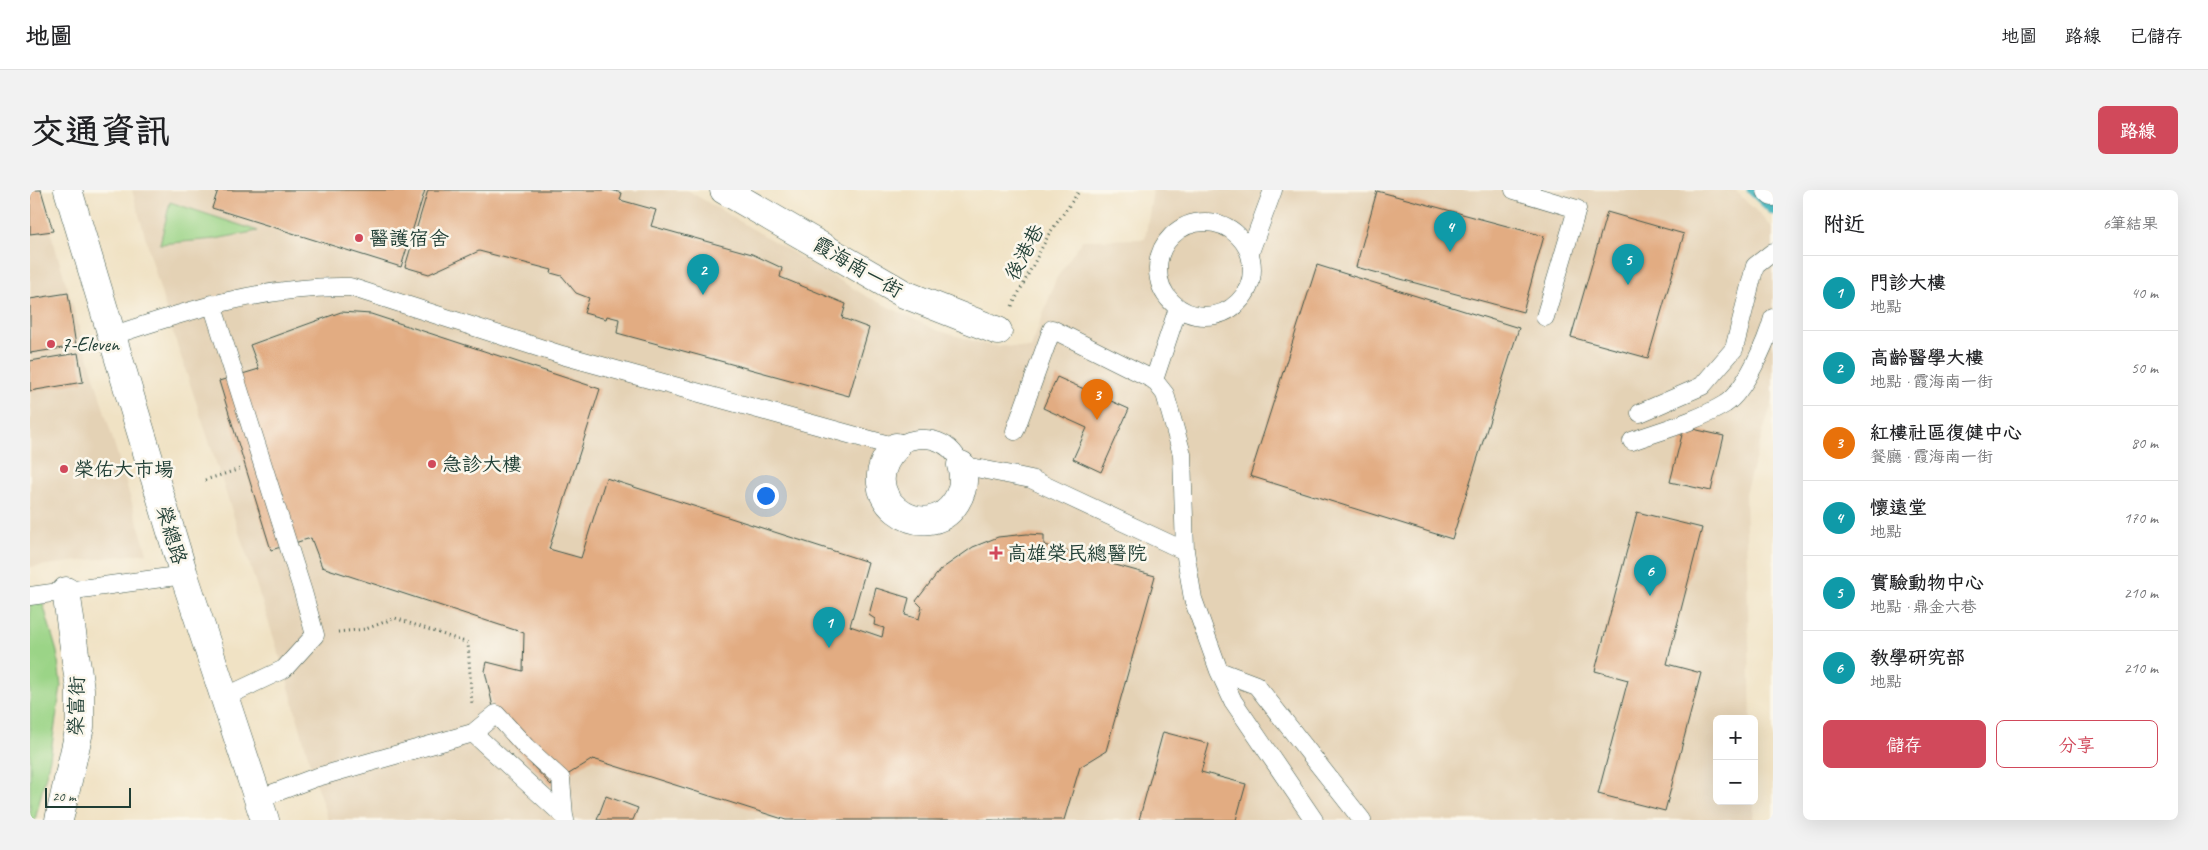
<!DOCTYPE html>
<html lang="zh-TW">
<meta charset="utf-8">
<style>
:root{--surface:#fff;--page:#f2f2f2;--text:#202124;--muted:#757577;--line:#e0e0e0;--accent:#d1495b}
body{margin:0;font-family:Caveat,"LXGW WenKai TC",sans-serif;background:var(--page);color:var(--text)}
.controls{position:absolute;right:15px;bottom:15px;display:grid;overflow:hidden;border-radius:8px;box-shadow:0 5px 20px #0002}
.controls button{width:45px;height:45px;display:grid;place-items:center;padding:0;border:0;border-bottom:1px solid var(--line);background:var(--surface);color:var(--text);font:25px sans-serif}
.scale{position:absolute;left:15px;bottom:12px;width:86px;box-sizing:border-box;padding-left:5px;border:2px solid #1f3d34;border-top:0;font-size:14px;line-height:18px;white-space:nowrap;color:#1f3d34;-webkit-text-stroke:4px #fbf7ec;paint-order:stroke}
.you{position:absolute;left:735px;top:305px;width:18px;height:18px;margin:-12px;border:4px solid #fff;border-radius:50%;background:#1a73e8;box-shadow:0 0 0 8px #1a73e833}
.badge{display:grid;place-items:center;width:32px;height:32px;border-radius:50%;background:var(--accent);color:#fff;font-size:16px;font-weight:700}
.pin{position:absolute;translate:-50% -41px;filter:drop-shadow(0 1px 2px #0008)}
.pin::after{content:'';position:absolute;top:26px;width:18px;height:15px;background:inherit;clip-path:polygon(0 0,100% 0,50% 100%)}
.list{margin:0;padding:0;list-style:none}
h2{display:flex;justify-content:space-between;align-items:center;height:65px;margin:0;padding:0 20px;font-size:21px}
h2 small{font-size:16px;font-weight:400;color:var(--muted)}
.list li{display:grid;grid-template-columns:32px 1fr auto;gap:15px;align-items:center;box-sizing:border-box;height:75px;padding:0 20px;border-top:1px solid var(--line)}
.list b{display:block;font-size:19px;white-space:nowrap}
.list p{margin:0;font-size:16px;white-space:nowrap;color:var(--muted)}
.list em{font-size:16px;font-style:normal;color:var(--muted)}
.actions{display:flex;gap:10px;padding:15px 20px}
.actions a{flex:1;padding:11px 0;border:1px solid var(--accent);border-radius:8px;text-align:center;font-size:18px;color:var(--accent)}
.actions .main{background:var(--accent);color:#fff}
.map{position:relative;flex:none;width:1743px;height:630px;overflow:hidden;border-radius:8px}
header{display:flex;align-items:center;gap:30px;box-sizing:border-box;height:70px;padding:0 25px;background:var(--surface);border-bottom:1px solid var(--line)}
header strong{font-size:24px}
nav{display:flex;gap:28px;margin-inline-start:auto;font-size:18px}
.intro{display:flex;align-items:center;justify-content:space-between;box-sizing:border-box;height:120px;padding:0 30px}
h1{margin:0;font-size:35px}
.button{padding:12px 22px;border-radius:8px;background:var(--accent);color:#fff;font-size:18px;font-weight:700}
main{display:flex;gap:30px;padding:0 30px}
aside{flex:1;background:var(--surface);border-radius:8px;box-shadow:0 5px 20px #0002}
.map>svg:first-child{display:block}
.built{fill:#e4d2b5}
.green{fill:#9bd487;stroke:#5d885e}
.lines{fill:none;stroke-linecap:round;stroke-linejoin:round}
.stream{stroke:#45b5bd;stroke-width:9}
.building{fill:#e2ac82}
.lane-casing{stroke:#3e564a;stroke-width:19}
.street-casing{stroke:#3e564a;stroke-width:29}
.path{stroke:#3e564a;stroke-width:3;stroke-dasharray:1 4;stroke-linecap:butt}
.lane{stroke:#fff;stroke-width:18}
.street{stroke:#fff;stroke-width:28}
.poi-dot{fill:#d1495b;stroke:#fbf7ec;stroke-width:2}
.labels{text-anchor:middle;stroke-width:5;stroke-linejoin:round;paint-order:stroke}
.poi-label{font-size:20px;fill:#1f3d34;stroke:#fbf7ec;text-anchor:start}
.street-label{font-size:20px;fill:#1f3d34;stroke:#fbf7ec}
</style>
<header>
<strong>地圖</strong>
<nav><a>地圖</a><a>路線</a><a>已儲存</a></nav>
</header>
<div class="intro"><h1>交通資訊</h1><a class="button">路線</a></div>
<main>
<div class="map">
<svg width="1743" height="630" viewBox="0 0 1743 630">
<rect width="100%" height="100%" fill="#fbf7ec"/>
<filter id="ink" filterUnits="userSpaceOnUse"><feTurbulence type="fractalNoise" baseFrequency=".02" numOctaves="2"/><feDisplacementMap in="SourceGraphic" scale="10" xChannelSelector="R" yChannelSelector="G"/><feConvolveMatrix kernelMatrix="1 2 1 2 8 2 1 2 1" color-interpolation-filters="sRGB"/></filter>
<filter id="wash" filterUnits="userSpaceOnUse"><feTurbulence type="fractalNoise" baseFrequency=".0096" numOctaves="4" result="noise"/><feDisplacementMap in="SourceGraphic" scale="20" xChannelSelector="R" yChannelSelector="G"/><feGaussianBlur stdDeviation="1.12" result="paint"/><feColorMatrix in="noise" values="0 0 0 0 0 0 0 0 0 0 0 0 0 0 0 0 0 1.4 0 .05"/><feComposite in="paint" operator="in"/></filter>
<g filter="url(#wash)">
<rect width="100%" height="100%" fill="#f0e2c4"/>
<path class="built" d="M0,0H8L117,363L0,377Z
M102,0H657L836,106L906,140L958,155L1001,158L1026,89L1052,50L1115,49L1123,0H1705L1743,38V209L1715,303L1721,529H1687V611H1724L1723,630H298L284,588L254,479L138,127Z"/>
<path class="green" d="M140,12L228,41L185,49L130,54Z
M12,410L27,462L31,496L20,568L5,630H0V412Z"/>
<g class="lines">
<path class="stream" d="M1721,0L1743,21"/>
</g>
<g id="blocks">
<path class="building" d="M0,0H11L23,41L0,44Z
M188,0H395L371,77L182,18Z
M398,0H581L592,3L590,10L626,20L621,36L722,64L752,78L750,87L816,114L812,128L839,138L819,206L587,143L589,129L577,126L576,129L554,123L559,108L546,103L532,86L521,83L522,80L449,61L399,84L375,77Z
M1347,1L1514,46L1493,122L1326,77Z
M1577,22L1654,44L1618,168L1541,147Z
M1287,75L1489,138L1422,349L1220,286Z
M38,103L46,156L0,163V109Z
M311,122L341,124L570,199L519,359L551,368L576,288L838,372L820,436L852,447L854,438L844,435L845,429L839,425L846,398L879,408L875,425L889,429L892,417L886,411L910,380L943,357L968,347L997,344L1014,345V355L1125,386L1076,561L1050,577L1034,630H756L563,569L521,595L479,551L463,517L455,481L457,472L493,481L494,443L292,377L281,348L241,360L189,191L229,179L220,155Z
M48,163L53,192L0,201V171Z
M1027,187L1099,219L1071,282L1043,269L1057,238L1013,218Z
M1654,237L1694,246L1681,301L1640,292Z
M1607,322L1672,338L1637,474L1671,483L1635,621L1568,604L1598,490L1565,481Z
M1133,542L1179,554L1171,582L1216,594L1206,630H1109Z
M576,606L608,618L603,630H567Z"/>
</g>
</g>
<g filter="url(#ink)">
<use href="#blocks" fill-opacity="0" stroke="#3e564a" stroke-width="1"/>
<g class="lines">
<g class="lane-casing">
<path id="lane" d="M1484,0L1547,19L1515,127
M1128 79a47 47 0 1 1 94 0a47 47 0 1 1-94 0Z
M1220,62L1243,0
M182,114L273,402L285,445L254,479L195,507
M81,146C159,120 237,95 320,97L532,165L866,257C891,242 919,248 931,275L1001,289L1155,361
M1124,190L1148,118
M1610,223L1672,196L1704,159L1725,76L1743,62
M985,241L1022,139L1124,190L1135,204L1152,264L1155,361L1163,409L1189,481L1203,511L1284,630
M1602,251C1633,240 1667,231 1695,214C1715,201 1737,151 1743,128
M0,406L154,385
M1189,481L1226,495L1332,630
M443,543L534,626L535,630
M228,609L284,588L443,543L466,524L496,557L531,589L534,626"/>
</g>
<g class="street-casing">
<path id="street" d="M38,0L154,385L235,630
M694,0L874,104L968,141
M1741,0L1743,2
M866,257C818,305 896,360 926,312C933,301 935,288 931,275
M29,630L50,537V499L36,401"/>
</g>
<path class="path" d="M982,116L1019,44L1050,0
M175,290L210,279
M308,442L336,439L365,428L438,453L442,515"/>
<use href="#lane" class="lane"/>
<use href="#street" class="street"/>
</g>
</g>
<g class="poi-dot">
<circle cx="329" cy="48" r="5"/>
<circle cx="21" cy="154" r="5"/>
<circle cx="402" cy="274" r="5"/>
<circle cx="34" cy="279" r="5"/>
<path d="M963.5 355.5h5v5h5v5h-5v5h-5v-5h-5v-5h5z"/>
</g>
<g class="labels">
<g class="poi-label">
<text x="339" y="55">醫護宿舍</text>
<text x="31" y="161">7-Eleven</text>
<text x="412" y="281">急診大樓</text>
<text x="44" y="286">榮佑大市場</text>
<text x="977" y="370">高雄榮民總醫院</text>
</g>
<g class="street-label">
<text transform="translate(994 62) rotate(-62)" y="7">後港巷</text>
<text transform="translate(828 77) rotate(30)" y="7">霞海南一街</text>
<text transform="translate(142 345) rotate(73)" y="7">榮總路</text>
<text transform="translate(46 516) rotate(-89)" y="7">榮富街</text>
</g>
</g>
</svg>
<div class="controls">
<button>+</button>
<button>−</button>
</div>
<div class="scale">20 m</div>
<div class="you"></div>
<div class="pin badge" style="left:799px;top:458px;background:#0f9aa8">1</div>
<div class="pin badge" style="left:673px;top:105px;background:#0f9aa8">2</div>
<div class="pin badge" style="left:1067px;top:230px;background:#e8710a">3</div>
<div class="pin badge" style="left:1420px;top:62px;background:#0f9aa8">4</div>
<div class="pin badge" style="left:1598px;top:95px;background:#0f9aa8">5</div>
<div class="pin badge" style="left:1620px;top:406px;background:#0f9aa8">6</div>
</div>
<aside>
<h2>附近<small>6筆結果</small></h2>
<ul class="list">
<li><span class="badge" style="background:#0f9aa8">1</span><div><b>門診大樓</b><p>地點</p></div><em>40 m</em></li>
<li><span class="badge" style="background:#0f9aa8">2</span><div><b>高齡醫學大樓</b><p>地點 · 霞海南一街</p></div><em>50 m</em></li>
<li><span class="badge" style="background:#e8710a">3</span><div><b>紅樓社區復健中心</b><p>餐廳 · 霞海南一街</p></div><em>80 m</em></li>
<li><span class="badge" style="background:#0f9aa8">4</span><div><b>懷遠堂</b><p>地點</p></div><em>170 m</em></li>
<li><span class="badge" style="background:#0f9aa8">5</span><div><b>實驗動物中心</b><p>地點 · 鼎金六巷</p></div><em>210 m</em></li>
<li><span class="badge" style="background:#0f9aa8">6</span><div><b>教學研究部</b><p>地點</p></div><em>210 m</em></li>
</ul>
<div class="actions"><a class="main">儲存</a><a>分享</a></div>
</aside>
</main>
